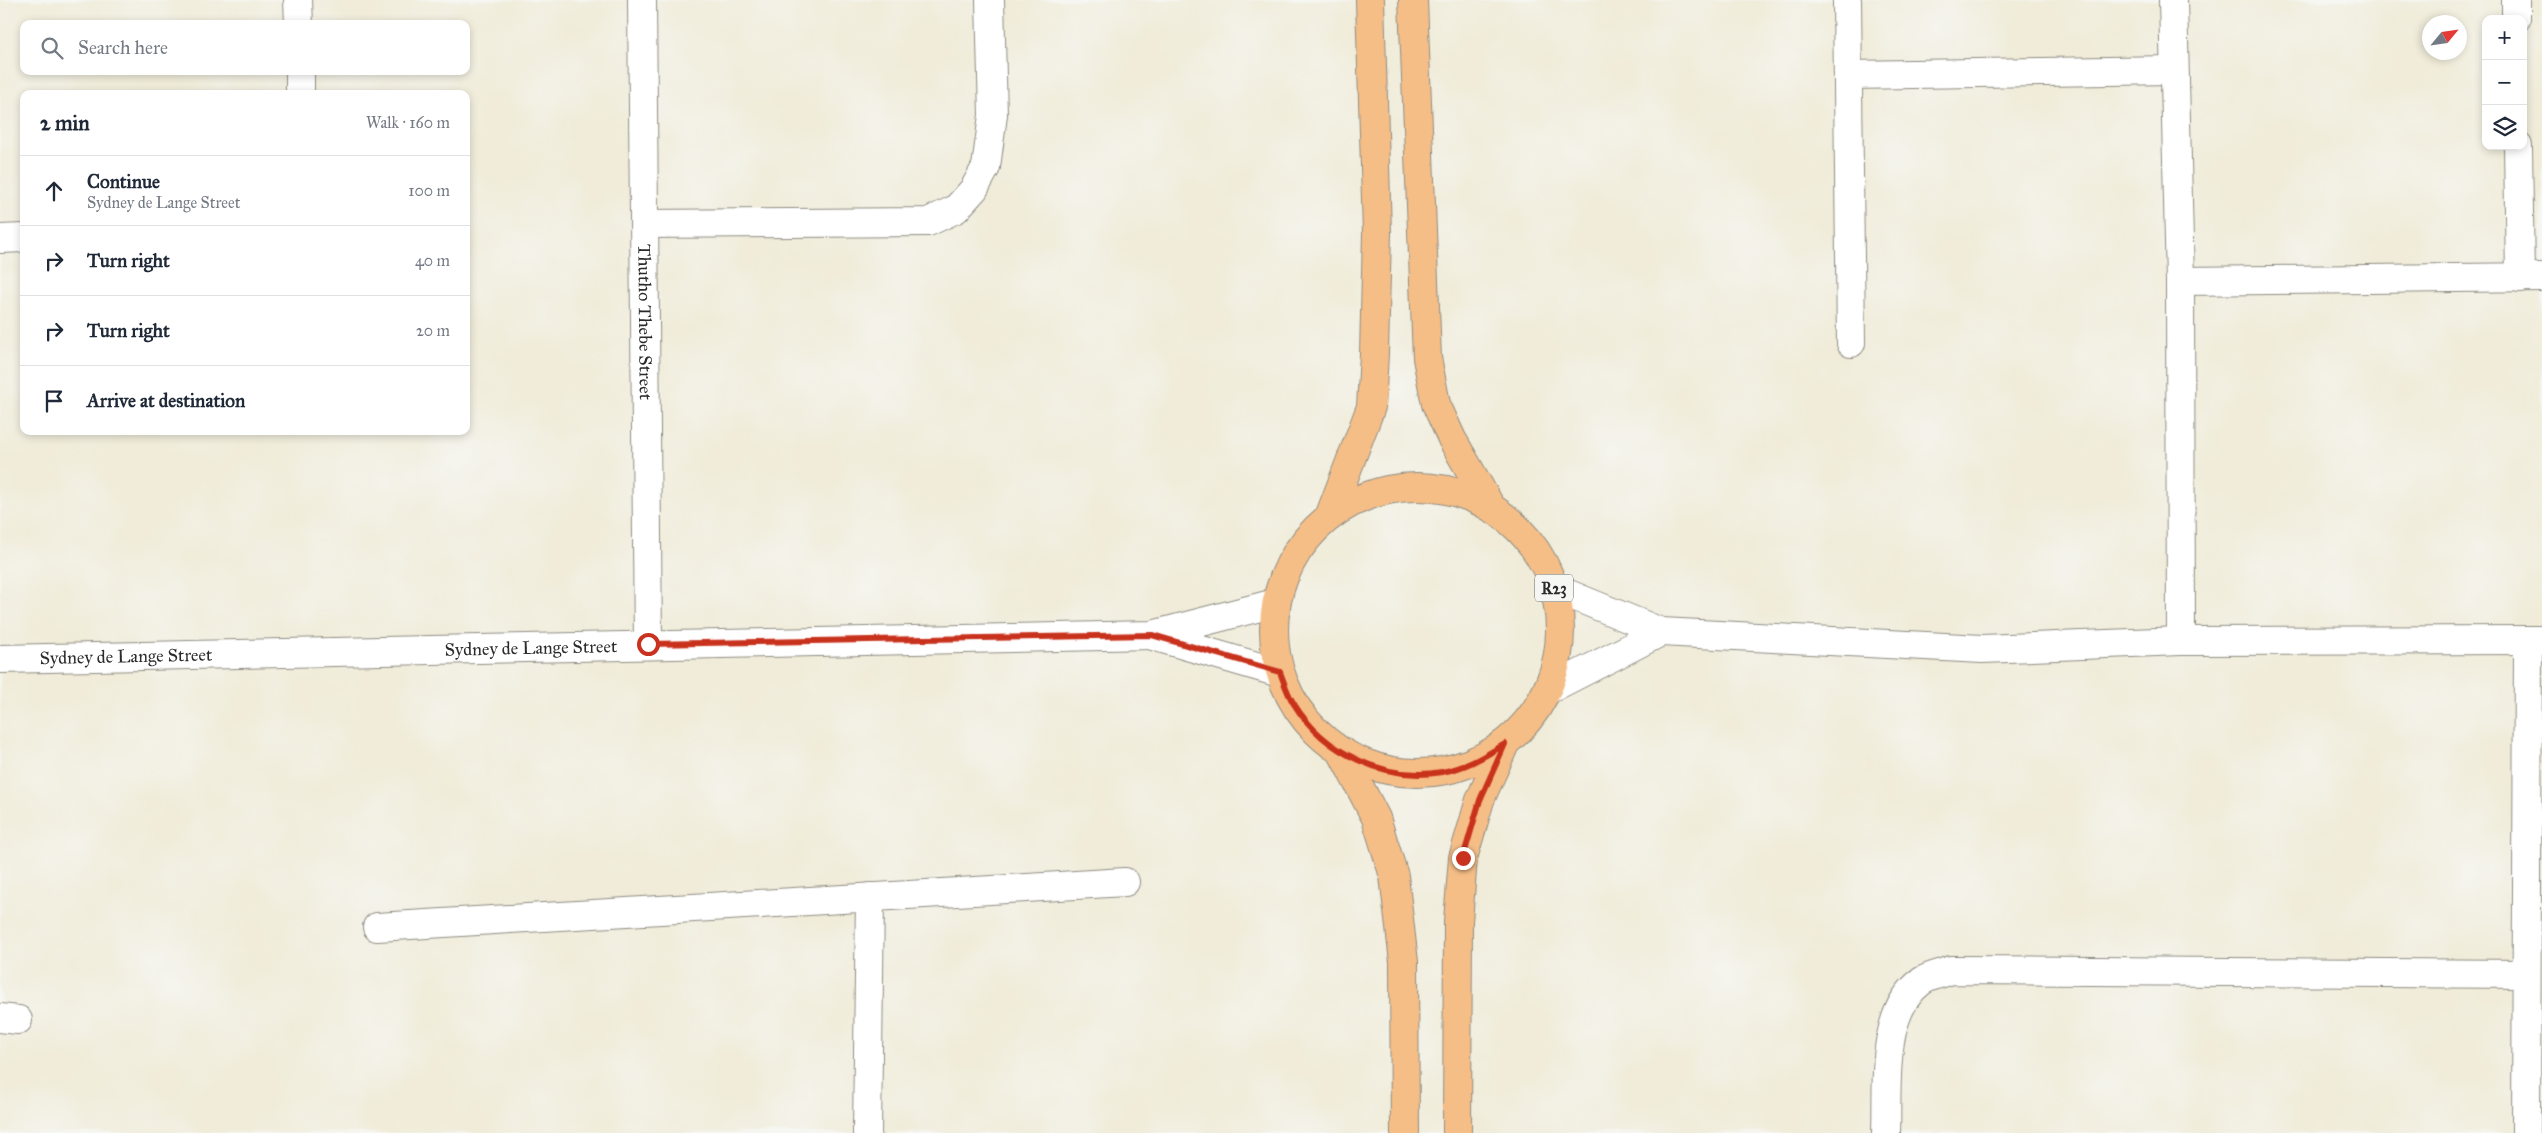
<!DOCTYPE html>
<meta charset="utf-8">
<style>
:root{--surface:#fff;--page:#f2f2f3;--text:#1f2937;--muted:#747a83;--line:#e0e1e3}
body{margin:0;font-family:"IM FELL Great Primer",serif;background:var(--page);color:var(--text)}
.controls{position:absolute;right:15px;top:15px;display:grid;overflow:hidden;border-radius:10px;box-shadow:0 2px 8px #0003}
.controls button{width:45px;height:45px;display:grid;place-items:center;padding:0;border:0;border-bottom:1px solid var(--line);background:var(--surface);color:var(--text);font:25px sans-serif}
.compass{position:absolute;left:2422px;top:15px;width:45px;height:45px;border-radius:50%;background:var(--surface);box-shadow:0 2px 8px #0003;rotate:61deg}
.stop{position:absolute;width:15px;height:15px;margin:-11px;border:4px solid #c8321e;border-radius:50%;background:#fff}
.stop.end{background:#c8321e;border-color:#fff;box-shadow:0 1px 5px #0008}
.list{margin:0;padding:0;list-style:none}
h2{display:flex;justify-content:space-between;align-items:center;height:65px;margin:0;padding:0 20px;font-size:21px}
h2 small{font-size:16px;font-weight:400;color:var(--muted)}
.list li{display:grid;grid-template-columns:32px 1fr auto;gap:15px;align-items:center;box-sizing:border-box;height:70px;padding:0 20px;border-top:1px solid var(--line)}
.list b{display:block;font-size:19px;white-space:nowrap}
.list p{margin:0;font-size:16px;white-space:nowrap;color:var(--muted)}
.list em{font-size:16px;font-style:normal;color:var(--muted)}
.icon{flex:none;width:28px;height:28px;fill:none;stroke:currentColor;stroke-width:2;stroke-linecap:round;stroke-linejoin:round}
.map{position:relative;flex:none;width:2542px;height:1133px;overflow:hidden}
.search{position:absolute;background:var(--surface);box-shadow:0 2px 8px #0003;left:20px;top:20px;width:450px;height:55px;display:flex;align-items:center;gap:12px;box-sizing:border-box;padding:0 18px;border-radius:10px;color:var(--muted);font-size:19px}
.panel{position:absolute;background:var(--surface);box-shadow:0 2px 8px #0003;left:20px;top:90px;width:450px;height:345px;border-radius:10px}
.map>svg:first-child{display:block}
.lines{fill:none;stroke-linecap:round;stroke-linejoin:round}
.minor-casing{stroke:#8e8c82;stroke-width:30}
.major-casing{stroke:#8e8c82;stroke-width:30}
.minor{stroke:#fff;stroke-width:28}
.major{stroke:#f6be87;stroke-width:28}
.route{stroke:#c8321e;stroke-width:6}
.labels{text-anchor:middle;stroke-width:4;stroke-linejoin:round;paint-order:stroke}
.shield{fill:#f6f6f2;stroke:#686867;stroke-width:1}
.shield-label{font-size:16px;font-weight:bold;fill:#2b2b2b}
.street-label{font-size:18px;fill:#2b2b2b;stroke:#f6f6f2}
</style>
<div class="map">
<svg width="2542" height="1133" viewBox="0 0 2542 1133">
<rect width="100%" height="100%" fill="#f6f6f2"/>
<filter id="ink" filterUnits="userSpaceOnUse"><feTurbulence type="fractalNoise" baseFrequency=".02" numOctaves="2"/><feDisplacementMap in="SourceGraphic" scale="10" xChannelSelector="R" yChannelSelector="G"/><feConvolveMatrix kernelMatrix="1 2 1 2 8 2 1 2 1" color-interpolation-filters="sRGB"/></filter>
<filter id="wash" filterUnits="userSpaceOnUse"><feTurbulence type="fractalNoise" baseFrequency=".0096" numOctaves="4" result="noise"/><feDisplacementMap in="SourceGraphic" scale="20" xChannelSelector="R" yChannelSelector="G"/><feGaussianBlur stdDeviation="1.12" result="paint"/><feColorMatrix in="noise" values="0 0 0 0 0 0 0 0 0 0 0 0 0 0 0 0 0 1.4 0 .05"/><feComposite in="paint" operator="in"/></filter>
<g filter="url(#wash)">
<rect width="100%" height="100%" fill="#f0ecd9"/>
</g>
<g filter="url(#ink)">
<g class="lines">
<g class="minor-casing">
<g id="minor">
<path d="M298,0L299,24"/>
<path id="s1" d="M642,0L648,644"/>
<path d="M1847,0L1851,343"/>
<path d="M2173,0L2180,281L2181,641"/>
<path d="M2516,0V19"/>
<path d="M300,71V94"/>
<path d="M1849,75L2174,70"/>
<path d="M2518,146L2520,278"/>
<path d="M645,224L928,222L956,209L974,189L986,167L993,115L990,0"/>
<path d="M0,239L24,238"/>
<path d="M2180,281L2542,277"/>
<path d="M1554,588L1661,632L1982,649L2181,641L2542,640"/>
<path d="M1153,636L1280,673"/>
<path id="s2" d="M0,659L1152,635L1275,603"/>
<path d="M1548,690L1661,632"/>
<path d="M377,927L1125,882"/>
<path d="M0,1018L18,1020"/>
<path d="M867,1133L870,897"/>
<path d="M1886,1133C1888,1086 1879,1012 1922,981C1929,976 1942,974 1951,970L2526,974"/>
<path d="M2526,1133L2528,640"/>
</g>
</g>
<g class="major-casing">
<path id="major" d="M1413,0L1427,358L1436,404L1452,439L1491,507
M1274 630a143 143 0 1 1 286 0a143 143 0 1 1-286 0Z
M1329,517L1371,407L1374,354L1377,233L1370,0
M1342,753L1376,818L1394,876L1404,962L1405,1133
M1457,1133L1458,921L1463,858L1480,800L1505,744"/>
</g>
<use href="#minor" class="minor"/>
<use href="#major" class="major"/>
</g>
</g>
<g class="lines" filter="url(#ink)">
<path class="route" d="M648,644L1152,635L1280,672C1284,683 1288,695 1294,704C1324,753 1386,782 1442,772C1466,768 1485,756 1505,744L1480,800L1463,858"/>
</g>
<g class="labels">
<rect class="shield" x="1535" y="574.5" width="38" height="27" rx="4"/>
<g class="shield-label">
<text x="1554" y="594">R23</text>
</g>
<g class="street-label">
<text dy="6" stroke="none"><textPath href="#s1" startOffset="322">Thutho Thebe Street</textPath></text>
<text dy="6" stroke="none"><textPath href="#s2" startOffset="531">Sydney de Lange Street</textPath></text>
<text dy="6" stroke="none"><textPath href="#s2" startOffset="126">Sydney de Lange Street</textPath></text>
</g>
</g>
</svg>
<div class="controls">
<button>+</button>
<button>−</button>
<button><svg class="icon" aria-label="layers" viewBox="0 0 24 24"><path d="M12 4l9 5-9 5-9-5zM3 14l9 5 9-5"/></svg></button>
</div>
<svg class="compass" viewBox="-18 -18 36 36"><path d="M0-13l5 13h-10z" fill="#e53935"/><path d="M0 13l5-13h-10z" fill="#747a83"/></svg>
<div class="stop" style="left:648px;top:644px"></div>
<div class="stop end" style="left:1463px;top:858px"></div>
<div class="search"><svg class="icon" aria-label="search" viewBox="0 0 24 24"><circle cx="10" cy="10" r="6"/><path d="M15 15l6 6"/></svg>Search here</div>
<section class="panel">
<h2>2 min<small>Walk · 160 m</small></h2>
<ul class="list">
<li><svg class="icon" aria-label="ahead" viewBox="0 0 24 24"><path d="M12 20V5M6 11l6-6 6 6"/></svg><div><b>Continue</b><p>Sydney de Lange Street</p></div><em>100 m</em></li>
<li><svg class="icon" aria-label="right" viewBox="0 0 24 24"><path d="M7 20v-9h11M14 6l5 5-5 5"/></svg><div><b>Turn right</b></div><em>40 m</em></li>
<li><svg class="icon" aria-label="right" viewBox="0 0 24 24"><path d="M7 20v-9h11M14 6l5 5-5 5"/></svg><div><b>Turn right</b></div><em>20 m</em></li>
<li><svg class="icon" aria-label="arrive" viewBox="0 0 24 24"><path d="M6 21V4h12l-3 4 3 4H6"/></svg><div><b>Arrive at destination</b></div></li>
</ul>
</section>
</div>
